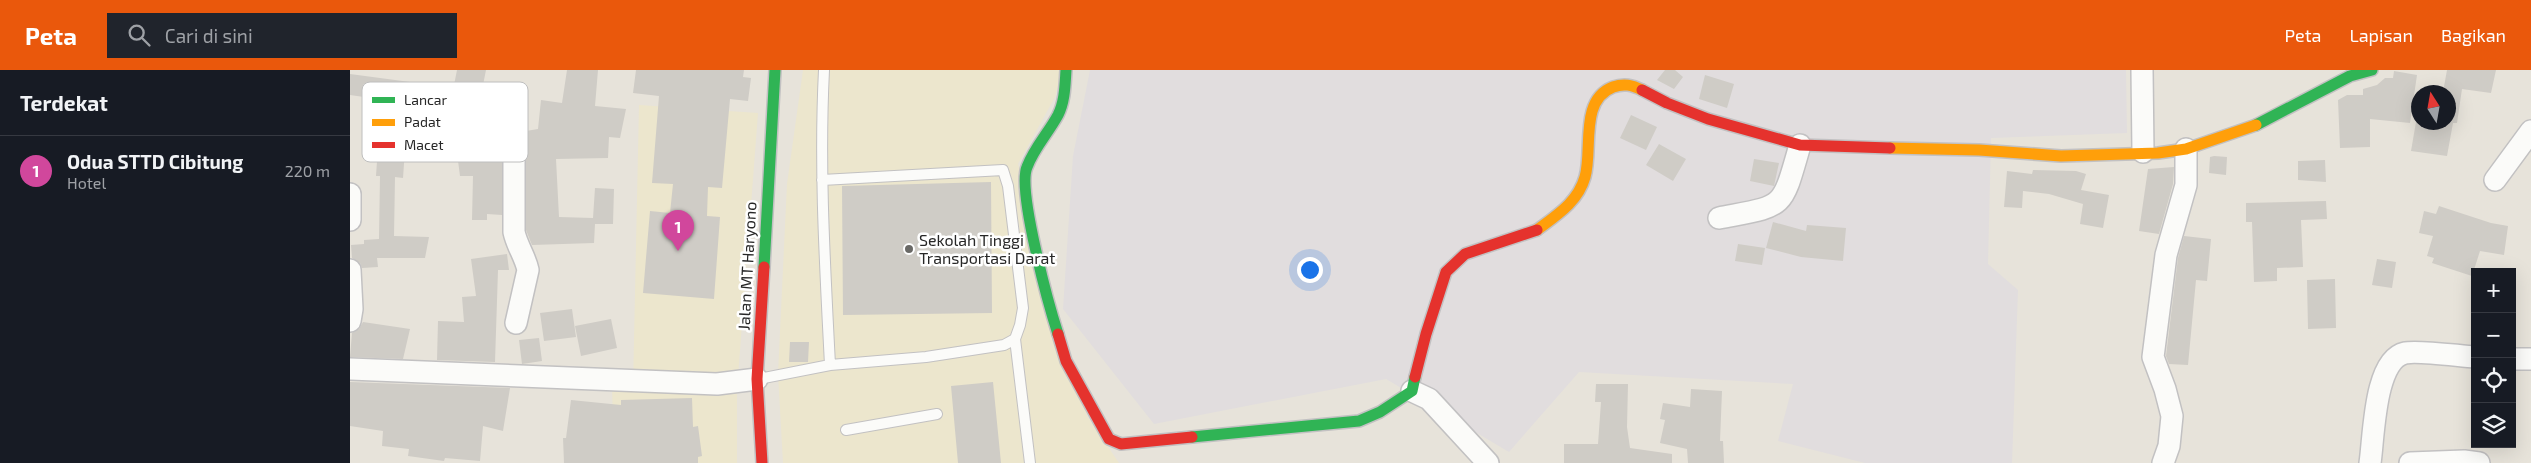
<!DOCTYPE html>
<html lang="id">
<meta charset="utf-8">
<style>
:root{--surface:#171b24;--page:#20242c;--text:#f1f3f6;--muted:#9ea1a6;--line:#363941;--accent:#ea580c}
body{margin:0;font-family:"Exo 2",sans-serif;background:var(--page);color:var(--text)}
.controls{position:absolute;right:15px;bottom:15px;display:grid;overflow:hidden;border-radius:0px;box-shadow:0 5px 20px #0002}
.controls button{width:45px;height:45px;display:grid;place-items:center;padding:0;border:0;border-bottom:1px solid var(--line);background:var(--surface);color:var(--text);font:25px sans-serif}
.compass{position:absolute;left:2061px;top:15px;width:45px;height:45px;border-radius:50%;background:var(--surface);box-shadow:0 5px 20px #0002;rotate:349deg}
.you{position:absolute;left:959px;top:199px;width:18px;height:18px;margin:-12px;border:4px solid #fff;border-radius:50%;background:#1a73e8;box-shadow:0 0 0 8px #1a73e833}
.badge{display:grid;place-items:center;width:32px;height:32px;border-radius:50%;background:var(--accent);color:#fff;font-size:16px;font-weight:700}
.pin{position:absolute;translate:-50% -41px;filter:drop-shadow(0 1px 2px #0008)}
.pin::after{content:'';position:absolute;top:26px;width:18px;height:15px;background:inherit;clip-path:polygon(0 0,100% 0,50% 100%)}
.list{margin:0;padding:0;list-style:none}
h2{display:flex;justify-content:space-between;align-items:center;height:65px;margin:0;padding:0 20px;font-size:21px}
h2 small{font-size:16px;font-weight:400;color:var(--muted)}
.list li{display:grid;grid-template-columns:32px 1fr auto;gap:15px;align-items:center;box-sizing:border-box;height:70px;padding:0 20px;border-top:1px solid var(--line)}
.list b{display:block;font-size:19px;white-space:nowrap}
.list p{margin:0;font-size:16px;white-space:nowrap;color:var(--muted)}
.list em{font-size:16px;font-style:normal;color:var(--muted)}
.icon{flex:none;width:28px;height:28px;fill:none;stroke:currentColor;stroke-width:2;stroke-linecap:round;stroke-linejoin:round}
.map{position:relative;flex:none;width:2181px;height:393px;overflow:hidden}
header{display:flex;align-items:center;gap:30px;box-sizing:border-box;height:70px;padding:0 25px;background:var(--accent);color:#fff}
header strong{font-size:24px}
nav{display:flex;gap:28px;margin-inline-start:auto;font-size:18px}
.search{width:350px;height:45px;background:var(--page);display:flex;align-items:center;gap:12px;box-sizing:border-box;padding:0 18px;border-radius:0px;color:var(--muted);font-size:19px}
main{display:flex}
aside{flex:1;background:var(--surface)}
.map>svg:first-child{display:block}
.industrial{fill:#e1ddde}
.education{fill:#ece6cd}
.building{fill:#cfccc6}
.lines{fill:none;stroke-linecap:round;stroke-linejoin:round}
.lane-casing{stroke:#c2c1c2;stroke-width:12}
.street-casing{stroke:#c2c1c2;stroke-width:24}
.fast-casing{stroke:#c2c1c2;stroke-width:14}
.slow-casing{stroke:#c2c1c2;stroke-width:14}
.jam-casing{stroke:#c2c1c2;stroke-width:14}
.lane{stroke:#fbfbf9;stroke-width:10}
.street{stroke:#fbfbf9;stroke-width:21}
.fast{stroke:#30b455;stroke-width:11}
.slow{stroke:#ff9f0a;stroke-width:11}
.jam{stroke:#e5322d;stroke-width:11}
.poi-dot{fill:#6a6966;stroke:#fff;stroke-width:2}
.labels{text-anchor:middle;stroke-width:5;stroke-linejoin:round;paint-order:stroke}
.poi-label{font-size:16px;fill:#272727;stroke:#fff;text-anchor:start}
.street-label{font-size:16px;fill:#272727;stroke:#fff}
.key{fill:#fff;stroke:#bebebe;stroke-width:1}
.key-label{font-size:14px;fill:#272727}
</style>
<header>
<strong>Peta</strong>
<div class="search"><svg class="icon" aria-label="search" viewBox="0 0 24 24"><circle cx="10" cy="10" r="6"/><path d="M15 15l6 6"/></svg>Cari di sini</div>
<nav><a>Peta</a><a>Lapisan</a><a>Bagikan</a></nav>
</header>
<main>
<aside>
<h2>Terdekat<small></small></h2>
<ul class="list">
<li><span class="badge" style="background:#d1479c">1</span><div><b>Odua STTD Cibitung</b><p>Hotel</p></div><em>220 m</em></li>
</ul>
</aside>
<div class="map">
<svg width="2181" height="393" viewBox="0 0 2181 393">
<rect width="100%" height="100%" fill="#e7e3da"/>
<path class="industrial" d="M740,0H1776L1777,63L1641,68L1638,194L1668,220L1662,393H1515L1428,371L1443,314L1229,302L1159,382L1036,309L804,354L713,239L723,86Z"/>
<path class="education" d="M453,0H712L705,27L668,94L737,346L769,393H433L428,304L437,114Z
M289,35L408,43L387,320V393H264L262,315L283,317Z"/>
<path class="building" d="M107,0H136L131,25L103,20Z
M217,0H248L245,36L276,39L270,68L259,67L258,88L206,89L209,147L243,148L245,118L264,119L263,154H245L244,173L182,175L176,160V61L188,59L191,30L212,33Z
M286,0H394L393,7L401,8L398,31L380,29L372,118L358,117L357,146L370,147L364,229L293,223L300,141L320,143L323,114L302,113L309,26L283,23Z
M1315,0H1325L1333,7L1324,19L1307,10Z
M2097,0H2146L2141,23L2112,19L2107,53H2103L2097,86L2061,81L2066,52H2102H2098V22H2093Z
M2044,1L2067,5L2060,53L2020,49V77L1990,78L1988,30L1997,25H2013V19L2027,15L2035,8H2043Z
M0,4L60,12L58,29L32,26L30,40L12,37L14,27L0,25Z
M1355,5L1384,14L1377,38L1349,29Z
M127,45L145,47L143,65L152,64V145L137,144V150H122L123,106H110L107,83L83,85L84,64L125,66Z
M1281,45L1307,57L1296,80L1270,68Z
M1309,74L1336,89L1323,111L1296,95Z
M28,77L55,79L53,108L45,107L44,166L79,167L75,188H27L28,197L12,198L10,193L2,188L1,175L14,174V170L29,169L30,106H26Z
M1864,86L1877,87L1876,105L1859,103L1860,87Z
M1404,89L1429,93L1424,116L1400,111Z
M1975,90L1976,112L1948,110V91Z
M1824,97L1823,114L1809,164L1789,161L1798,99Z
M1683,100L1726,101L1736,104L1731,120L1759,125L1753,158L1730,154L1733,134L1699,124L1673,121L1672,138L1654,137L1657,101L1682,104Z
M641,112L642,243L493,245L492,116Z
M1976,131L1977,149L1951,150L1953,197L1927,198V211L1904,212L1902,152H1896V133Z
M2089,136L2141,153L2158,156L2154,185L2130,181L2122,206L2082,193L2084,188L2077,186L2083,166L2069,163L2074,141L2086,144Z
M1423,152L1456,161L1457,155L1496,158L1493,191L1451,187L1416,178Z
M1834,166L1861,169L1857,211L1846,210L1838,295L1819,294L1816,286L1828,188Z
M1388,174L1415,178L1412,195L1385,191Z
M157,184L159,200H148L145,292L87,290L88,251L114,252L112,227L126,226L121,189Z
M2027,189L2046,192L2042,218L2022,215Z
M1985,209L1986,258L1958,259L1957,210Z
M222,239L226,267L194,271L190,243Z
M261,249L267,278L231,286L225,256Z
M13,252L60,259L53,289L0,287L2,263L9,259Z
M189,268L192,291L172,294L169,270Z
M440,272H459L458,292H439Z
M0,312L160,318L153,361L133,356L130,391L95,388L94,391L58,386L59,379L32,376L33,361L0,356Z
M643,312L651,393H608L601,316Z
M1246,314H1278L1277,357L1280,378L1322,384V393H1214V374H1248L1251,332H1245Z
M1341,319L1372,321L1370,371H1373L1374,393H1338L1337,379L1310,373L1315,350L1310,349L1313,333L1340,337Z
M342,328L343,357L348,356L352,386L348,387V393H214L213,368H216L221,330L271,335V330Z"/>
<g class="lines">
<g class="lane-casing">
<path id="lane" d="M474,0C469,98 475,196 480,295
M665,269L680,393
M409,309L480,295L576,287L654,275L665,269L670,255L673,238L658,116L653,100L472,110
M496,360L587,344"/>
</g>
<g class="street-casing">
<path id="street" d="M1792,0L1793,82
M164,32V162C167,176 175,186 178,200L166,253
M2145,110L2181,61
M0,124V150
M1369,148C1436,135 1431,141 1450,75
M0,200L2,239L0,251
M2162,289H2181
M0,299L367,314L407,309
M1062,321L1079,329L1138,393
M1813,393L1819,376L1822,346L1815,319L1803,287L1816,185L1836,115V79
M2020,393C2024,367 2024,290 2055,283C2067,280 2109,286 2125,287
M2060,393L2114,391L2129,393"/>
</g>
<g class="fast-casing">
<path id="fast" d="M1906,55L2000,6L2022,0
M414,197L425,0
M708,264C699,236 667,120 677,97C684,78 699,62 708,45C715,31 715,15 716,0
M842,367L1009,351L1030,342L1062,321L1065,307"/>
</g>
<g class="slow-casing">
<path id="slow" d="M1540,78L1629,80L1711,86L1808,83L1836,79L1906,55
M1187,160C1207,145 1228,132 1235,107C1243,80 1229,30 1263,17C1274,13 1282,15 1292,20"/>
</g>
<g class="jam-casing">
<path id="jam" d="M1292,20L1317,33L1358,49L1450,75L1540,78
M708,264L716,291L759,369L771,374L842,367
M1065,307L1076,264L1096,202L1115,184L1187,160
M412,393L407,309L414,197"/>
</g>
<use href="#lane" class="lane"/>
<use href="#street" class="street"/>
<use href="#fast" class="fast"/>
<use href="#slow" class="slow"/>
<use href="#jam" class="jam"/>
</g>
<circle class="poi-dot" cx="559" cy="179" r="5"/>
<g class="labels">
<g class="poi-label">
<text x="569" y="176">Sekolah Tinggi<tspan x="569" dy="18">Transportasi Darat</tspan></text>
</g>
<g class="street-label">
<text transform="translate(397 196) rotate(-87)" y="6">Jalan MT Haryono</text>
</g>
</g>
<rect x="12" y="12" width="166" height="80" rx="8" class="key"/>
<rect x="22" y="27" width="23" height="6" fill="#30b455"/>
<rect x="22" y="49" width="23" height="7" fill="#ff9f0a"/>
<rect x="22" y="72" width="23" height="6" fill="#e5322d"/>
<g class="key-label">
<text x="54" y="35">Lancar</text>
<text x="54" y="57">Padat</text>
<text x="54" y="80">Macet</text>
</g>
</svg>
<div class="controls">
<button>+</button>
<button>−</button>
<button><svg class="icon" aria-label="locate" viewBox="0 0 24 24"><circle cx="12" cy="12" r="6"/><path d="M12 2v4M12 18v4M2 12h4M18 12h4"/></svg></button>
<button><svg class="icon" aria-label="layers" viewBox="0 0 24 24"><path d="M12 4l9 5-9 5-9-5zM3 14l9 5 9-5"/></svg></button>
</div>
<svg class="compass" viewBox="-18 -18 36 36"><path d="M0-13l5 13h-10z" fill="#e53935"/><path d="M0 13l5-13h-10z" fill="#9ea1a6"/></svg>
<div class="you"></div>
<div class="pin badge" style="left:328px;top:181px;background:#d1479c">1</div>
</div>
</main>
